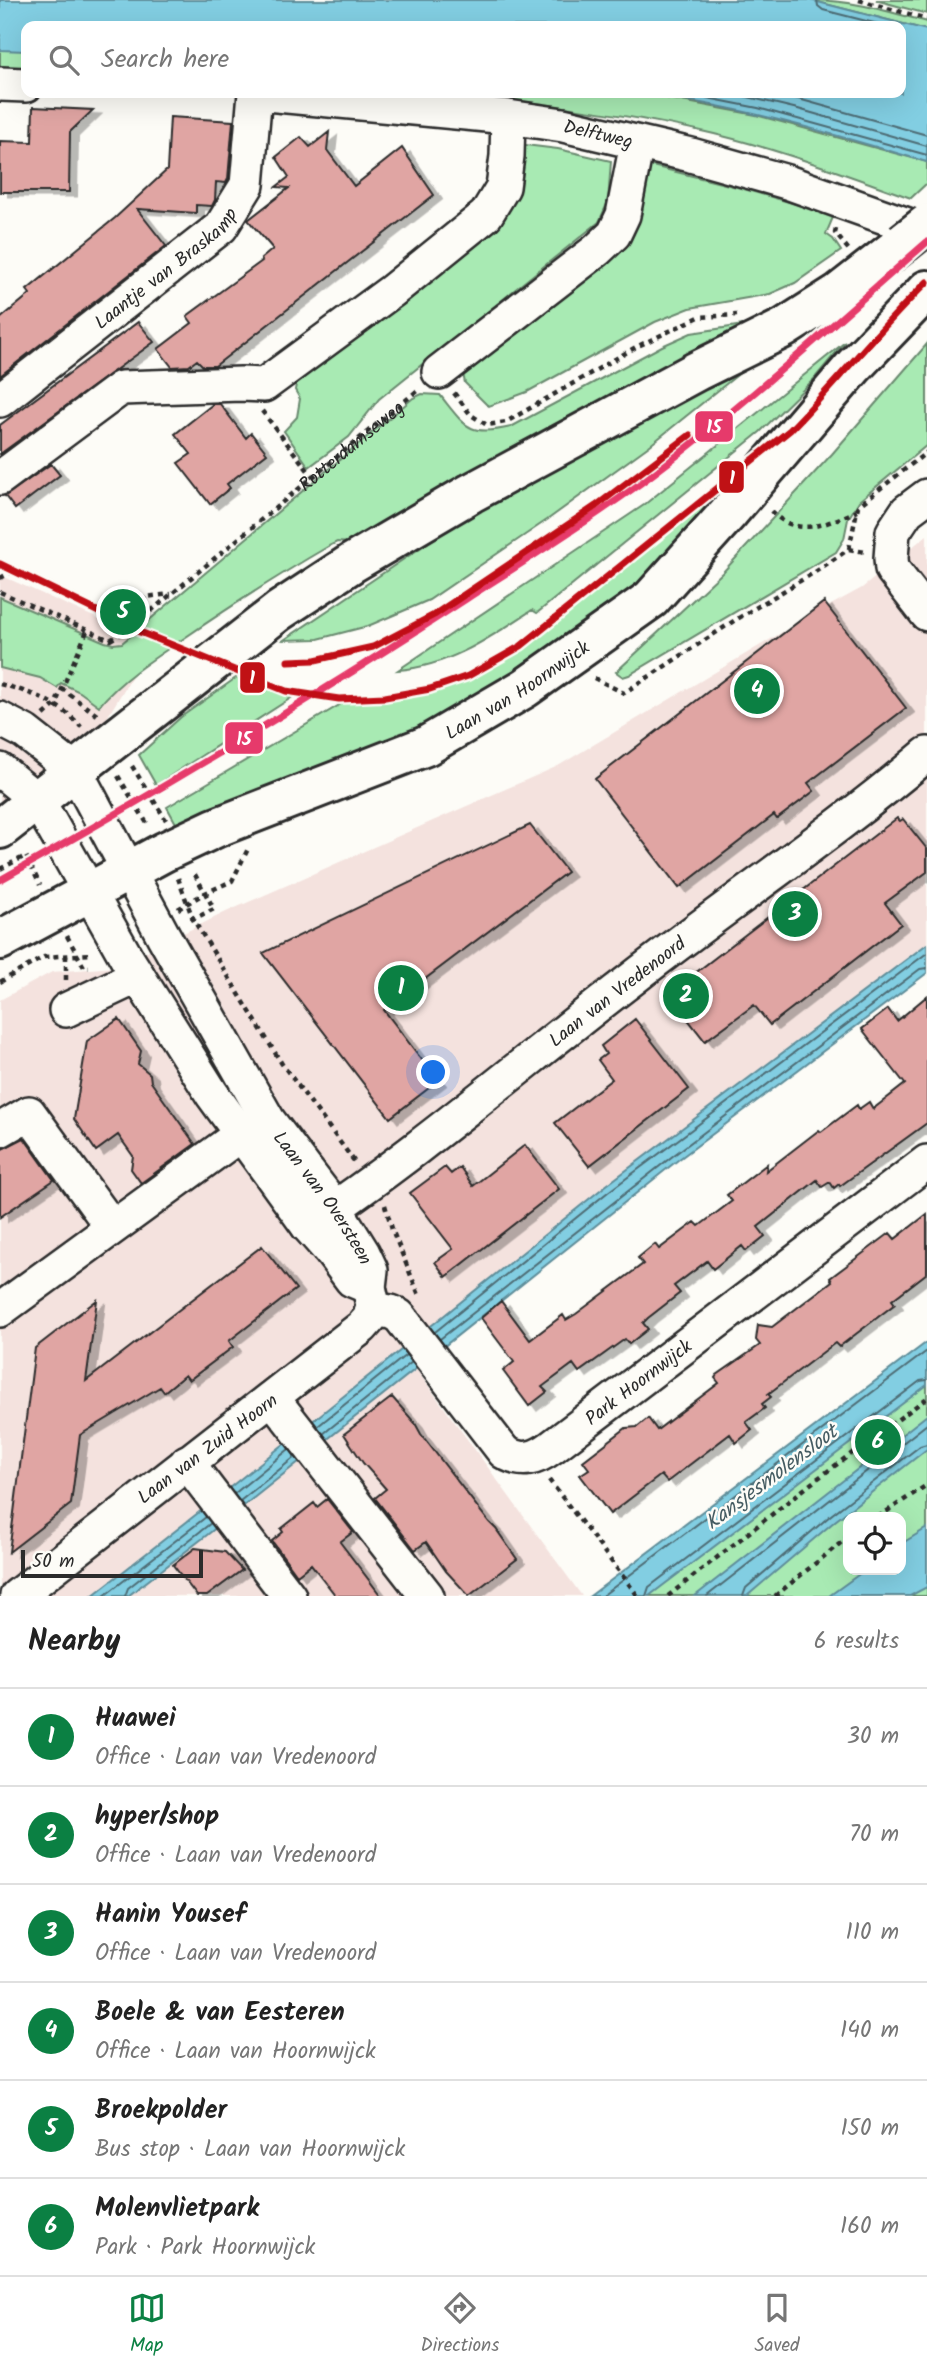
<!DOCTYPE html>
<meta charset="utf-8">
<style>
:root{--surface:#fff;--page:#f6f6f6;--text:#222;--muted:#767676;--line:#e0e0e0;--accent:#0b8043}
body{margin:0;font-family:Kalam,sans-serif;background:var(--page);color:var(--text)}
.controls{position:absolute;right:21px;bottom:21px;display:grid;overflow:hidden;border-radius:14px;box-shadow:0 7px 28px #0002}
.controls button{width:63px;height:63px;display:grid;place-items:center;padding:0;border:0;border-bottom:2px solid var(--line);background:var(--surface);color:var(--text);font:35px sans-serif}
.scale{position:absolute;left:21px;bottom:18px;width:182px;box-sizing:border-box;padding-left:7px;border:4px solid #2b2b2b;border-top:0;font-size:19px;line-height:24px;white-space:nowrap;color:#2b2b2b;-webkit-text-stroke:5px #fdfcf7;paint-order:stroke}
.you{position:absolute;left:434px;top:1073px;width:24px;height:24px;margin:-18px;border:5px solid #fff;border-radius:50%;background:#1a73e8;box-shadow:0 0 0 10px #1a73e833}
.badge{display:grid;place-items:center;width:46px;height:46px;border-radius:50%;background:var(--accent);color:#fff;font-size:23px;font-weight:700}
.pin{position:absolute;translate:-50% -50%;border:4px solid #fff;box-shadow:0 2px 7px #0006}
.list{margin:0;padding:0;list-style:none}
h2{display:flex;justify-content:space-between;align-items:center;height:91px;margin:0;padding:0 28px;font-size:30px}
h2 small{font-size:23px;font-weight:400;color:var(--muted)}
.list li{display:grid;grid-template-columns:46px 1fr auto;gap:21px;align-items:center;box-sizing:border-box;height:98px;padding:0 28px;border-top:2px solid var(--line)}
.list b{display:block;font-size:26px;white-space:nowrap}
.list p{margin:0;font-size:23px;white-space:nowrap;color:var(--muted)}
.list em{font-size:23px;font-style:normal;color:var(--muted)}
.icon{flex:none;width:38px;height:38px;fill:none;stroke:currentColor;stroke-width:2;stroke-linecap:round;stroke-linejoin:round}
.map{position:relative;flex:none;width:927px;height:1596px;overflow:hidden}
.search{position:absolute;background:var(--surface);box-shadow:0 7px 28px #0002;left:21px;right:21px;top:21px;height:77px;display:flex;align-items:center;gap:18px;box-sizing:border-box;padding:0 24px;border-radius:14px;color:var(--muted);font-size:26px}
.sheet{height:679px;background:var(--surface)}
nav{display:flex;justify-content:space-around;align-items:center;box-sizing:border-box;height:98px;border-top:2px solid var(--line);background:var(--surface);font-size:19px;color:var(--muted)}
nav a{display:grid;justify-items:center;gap:4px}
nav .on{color:var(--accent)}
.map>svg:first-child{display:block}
.built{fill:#f4e2de}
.green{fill:#a8eab3;stroke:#6a8a6f;stroke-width:2;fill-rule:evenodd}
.water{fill:#82cee2;stroke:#5f8d99;stroke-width:2}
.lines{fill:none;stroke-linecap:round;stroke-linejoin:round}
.shore{stroke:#4e6c74;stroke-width:2}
.building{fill:#e0a5a3;stroke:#2b2b2b;stroke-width:2;filter:url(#shadow)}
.minor-casing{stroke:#2b2b2b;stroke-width:38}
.major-casing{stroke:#2b2b2b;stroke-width:44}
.path{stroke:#2b2b2b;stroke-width:4.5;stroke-dasharray:5 5;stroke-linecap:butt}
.minor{stroke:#fdfcf7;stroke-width:33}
.major{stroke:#fdfcf7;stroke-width:38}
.major-bridge-casing{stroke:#2b2b2b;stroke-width:44;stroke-linecap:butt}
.major-bridge{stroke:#fdfcf7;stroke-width:38}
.tram-1-casing{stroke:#fdfcf7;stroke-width:12}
.tram-2-casing{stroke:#fdfcf7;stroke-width:12}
.tram-1{stroke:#e63a6b;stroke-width:7}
.tram-2{stroke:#c01115;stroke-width:7}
.labels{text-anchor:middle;stroke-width:5;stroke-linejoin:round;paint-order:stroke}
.street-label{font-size:19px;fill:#2b2b2b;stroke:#fdfcf7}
.water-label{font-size:21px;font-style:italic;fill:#455c62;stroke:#fdfcf7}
.line-badge{stroke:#fdfcf7;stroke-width:2.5}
.badge-label{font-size:19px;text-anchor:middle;font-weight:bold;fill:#fff}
</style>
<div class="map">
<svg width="927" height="1596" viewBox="0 0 927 1596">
<defs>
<filter id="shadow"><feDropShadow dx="8" dy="4.5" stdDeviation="0" flood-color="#0004"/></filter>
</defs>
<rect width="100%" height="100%" fill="#fdfcf7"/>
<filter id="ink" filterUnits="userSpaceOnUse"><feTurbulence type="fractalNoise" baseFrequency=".0143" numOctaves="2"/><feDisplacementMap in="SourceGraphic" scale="14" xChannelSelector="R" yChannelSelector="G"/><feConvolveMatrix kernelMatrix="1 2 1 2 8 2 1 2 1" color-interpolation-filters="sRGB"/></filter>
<g filter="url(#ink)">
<path class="built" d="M927,535V944L604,1187L407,1357L582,1596H0V1000L52,972L115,967L226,912L558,766L796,624L862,588Z
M0,575L152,643L105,721L0,806Z"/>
<path class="green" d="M810,0C852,0 887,11 927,22V30Z
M876,0H927V14L879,1Z
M0,49L26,50V72L0,71Z
M448,93H630L650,95L756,115L927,162V183L911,198C841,173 770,146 697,130C615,112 531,102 448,93Z
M517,144L558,149L611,161L608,202L599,222L379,399L349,437L309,467L284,431L297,417L300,399L295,390L297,379L492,222Z
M648,165L737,187L834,215L826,234L833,239L841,251L795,283L770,294L690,308L655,322L527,392L489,406L486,404L465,383L463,374L625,243C643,221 644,193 648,165Z
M750,324L351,543L337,542L329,546C279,575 231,606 183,639C153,659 123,678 99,706L80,692L61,683L57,688L40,678L0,668V597L105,642L113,644L122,643L413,398L422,394L440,395C466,427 468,437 511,427L662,346L691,333Z
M845,342L814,379L760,432L537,613L532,610C491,637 448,667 398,670L644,505Z
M927,344V445L859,501L848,519L844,539L836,552L629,675L623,677L616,672L723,572L832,454Z
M772,347L649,446L547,520L429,600L368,626L318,639L284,640L475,511Z
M784,432L620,608L463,712L297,779L226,803L178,827L167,807L348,700L393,699L396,695L449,680L490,664L549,624L645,541Z
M240,675L302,691L156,785L139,755L181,717Z
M927,1366V1596H628ZM848,1517H901V1570H848Z"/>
<path class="water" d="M0,0H810L927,30V162C830,133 732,103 631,93H901V26H26V51L0,50Z
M927,944V973L678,1160L207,1535L128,1596H92L198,1513L604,1187Z
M927,1342V1385L649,1596H590Z
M927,1415V1449L835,1521L747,1596H695Z
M927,1528V1587L910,1596H829L865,1570H901V1544Z"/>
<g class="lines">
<path class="shore" d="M817,0L818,6L823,10L886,26
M682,93L758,108L927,155
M731,93L798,109L927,146
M777,93L927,135
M435,1332L608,1192L927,953
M440,1339L674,1155L920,969L927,968
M318,1426L406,1355
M323,1434L412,1362
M234,1494L289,1449
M240,1501L295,1457
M104,1596L206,1517
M125,1596L128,1588L211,1523
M602,1596L927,1351
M646,1596L649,1587L920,1381L927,1380
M707,1596L927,1424
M743,1596L746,1588L831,1515L920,1446L927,1444"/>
</g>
<path class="building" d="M33,107L93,110L70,132L69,192H0V141L32,142Z
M170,117L233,121L228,179L226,183L216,182L215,200L212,206L196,205V213L137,209L166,246L0,376V319L30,294L27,290L115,218L167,170Z
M329,132L327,150L354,186L402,148L434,195L215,366H203L197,360L189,366L172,367L158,349L192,323L187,316L262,261L261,259L273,249L248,220L289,188L276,187L289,177L276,157L301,137L310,147Z
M138,322L154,342L0,454V425Z
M213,404H220L246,438L251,433L267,453L227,484L230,488L210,504L178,463L191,454L175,434Z
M51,464L60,475L15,509L5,496Z
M824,602L906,708L808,783L814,791L777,819L774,815L679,888L595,779Z
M897,818L900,821L903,819L927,849V872L885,903L901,924L770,1025L754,1005L705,1041L668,994Z
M530,825L567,872L384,1010L438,1081L390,1118L263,953Z
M927,996V1123L840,1186L839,1184L834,1188L830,1182L822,1187L817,1180L758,1227L765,1236L746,1251L742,1246L713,1269L707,1261L674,1286L680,1293L648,1318L643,1323L648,1329L629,1344L625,1339L579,1372L573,1364L542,1387L547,1392L529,1406L503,1371L514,1362L481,1318L501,1301L530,1340L563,1315L566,1320L576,1314L643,1264L638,1258L655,1244L659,1249L695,1222L699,1226L732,1201L727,1195L767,1164L766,1171L819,1130L821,1132L857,1105L859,1109L869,1102L873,1109L905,1084L862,1029L888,1009L897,1021Z
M119,1019L141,1051L138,1064L150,1074L151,1082L195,1144L141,1183L131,1169L133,1156L118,1135L96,1151L74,1119L87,1041Z
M635,1019L689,1089L589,1166L555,1123L612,1079L598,1060L606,1054L601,1046Z
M24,1138L54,1180L0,1217V1150Z
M525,1145L559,1189L446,1277L435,1262L453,1249L410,1193L445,1167L451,1174L460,1167L473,1186Z
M927,1214V1273L892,1300L895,1304L839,1347L835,1343L768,1394L771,1397L762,1404L765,1408L746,1422L752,1430L736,1443L730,1434L667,1482L661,1475L610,1514L580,1475L589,1469L583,1461L626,1428L637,1427L648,1418L657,1430L719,1383L715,1378L717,1375L760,1345L756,1340L758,1325L772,1327L832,1281L830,1278L890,1233L895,1239Z
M262,1246L296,1289L229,1341L233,1347L189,1380L185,1375L164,1392L160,1387L80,1435L71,1504L9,1552L35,1348L97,1300L86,1381Z
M392,1397L415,1423L421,1434L489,1522L496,1529L517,1559L469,1596L446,1571L426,1542L415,1550L375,1498L386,1489L363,1463L344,1434Z
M327,1499L353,1532L340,1542L381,1596H336L311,1564L297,1575L272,1541L283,1532L281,1529L314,1503L317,1507Z
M195,1548L225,1552L242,1570L207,1596H197L173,1565Z"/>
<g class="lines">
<g class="minor-casing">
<g id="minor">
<path d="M0,84L26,85"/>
<path id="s2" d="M256,93L508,117L563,125L691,155L787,182L927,232"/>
<path d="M439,372L597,250L614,234L623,215L637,143"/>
<path id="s3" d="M0,400L221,227L247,185L255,93"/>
<path d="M0,478L121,388L241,384L264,385L392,291L486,215L503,187L507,156L508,117"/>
<path d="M927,496L907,511L893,532L891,558L892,569L927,614"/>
<path id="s4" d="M0,719L25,732L76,772L163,935L268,1120L335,1208L363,1253L371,1270L369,1287L373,1305L370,1318L362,1327L17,1596"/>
<path d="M0,770L38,801L126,957L212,1094L308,1226L331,1252L352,1280L369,1287"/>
<path d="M66,1010L138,976"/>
<path d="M0,1130L29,1113L112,1227"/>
<path id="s5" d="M308,1226C421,1151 524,1061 632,979C729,903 833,834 927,754"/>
<path id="s6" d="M372,1309L391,1312L399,1316L504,1452C522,1463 536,1459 552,1447L927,1162"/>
<path d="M0,1310L241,1134"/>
<path d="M273,1399L427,1596"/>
<path d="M187,1462L289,1596"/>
</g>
</g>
<g class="major-casing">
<g id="major">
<path d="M0,829L279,611L352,563L471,493L697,371L784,328L839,293L903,243"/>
<path id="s7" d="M0,940L164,852L215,828L426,746L525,688L651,599L730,511L854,366L927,290"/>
</g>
</g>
<g class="path">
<path d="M859,0L927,19"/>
<path d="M836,229L835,233L849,250"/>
<path d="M454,393L471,415L487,425L506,422L636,347L699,317L737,315"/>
<path d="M262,411L313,477"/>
<path d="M771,511C798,539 826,524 857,511"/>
<path d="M849,549L858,506L927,452"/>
<path d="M849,549L865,552"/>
<path d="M0,578L19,569"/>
<path id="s1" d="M0,592L110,640L128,630L418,390"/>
<path d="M129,628L133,617L145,597L171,594"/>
<path d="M594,678L624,693L737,619L815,572L849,549"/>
<path d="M0,684C29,692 62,703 81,727"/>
<path d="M61,688L97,715"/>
<path d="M44,715L55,705L87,631"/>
<path d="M132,766L166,820"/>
<path d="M118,776L148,825"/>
<path d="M0,869L26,856L40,885"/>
<path d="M178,878L193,919L282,1064L354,1161"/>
<path d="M178,909L205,893L232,881L248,849"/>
<path d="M191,920L214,909L193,871"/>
<path d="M67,936L84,967H89"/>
<path d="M66,980V956"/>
<path d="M0,982L44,957L93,954"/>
<path d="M385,1205L393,1232L419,1295"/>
<path d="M549,1480L638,1596"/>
<path d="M878,1517L927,1485"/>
<path d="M668,1596L817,1479L927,1398"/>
<path d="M775,1596L848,1537"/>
</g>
<use href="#minor" class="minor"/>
<use href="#major" class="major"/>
<g class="major-bridge-casing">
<path id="major-bridge" d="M903,243L927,224"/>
</g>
<use href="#major-bridge" class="major-bridge"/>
<g class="tram-1-casing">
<path id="tram-1" d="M0,880C159,791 314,698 466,599C525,561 584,524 641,483C741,409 833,324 927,242"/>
</g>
<g class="tram-2-casing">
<path id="tram-2" d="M0,564L140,632L286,691L339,699L385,697L430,689L468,676L521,646L790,430C837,382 879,329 927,282
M288,661L315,660L373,647L434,615L596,506L690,435"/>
</g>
<use href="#tram-1" class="tram-1"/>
<use href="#tram-2" class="tram-2"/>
</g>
</g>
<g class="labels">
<g class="street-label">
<text dy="7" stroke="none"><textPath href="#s2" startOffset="345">Delftweg</textPath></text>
<text dy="7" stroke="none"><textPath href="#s3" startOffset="212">Laantje van Braskamp</textPath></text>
<text dy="7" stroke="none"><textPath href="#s1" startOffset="430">Rotterdamseweg</textPath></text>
<text dy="7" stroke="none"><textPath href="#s7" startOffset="576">Laan van Hoornwijck</textPath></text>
<text dy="7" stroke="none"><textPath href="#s5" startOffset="388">Laan van Vredenoord</textPath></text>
<text dy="7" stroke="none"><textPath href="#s4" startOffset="586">Laan van Oversteen</textPath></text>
<text dy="7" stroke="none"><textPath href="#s6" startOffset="360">Park Hoornwijck</textPath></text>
<text transform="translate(207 1448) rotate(-37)" y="7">Laan van Zuid Hoorn</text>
</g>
<g class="water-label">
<text transform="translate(771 1477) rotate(-37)" y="7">Kansjesmolensloot</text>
</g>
</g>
<g class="line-badge">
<rect x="694" y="410" width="40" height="33" rx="7" fill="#e63a6b"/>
<rect x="718" y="460" width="27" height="34" rx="7" fill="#c01115"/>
<rect x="239" y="661" width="27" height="33" rx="7" fill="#c01115"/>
<rect x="224" y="721" width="40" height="34" rx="7" fill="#e63a6b"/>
</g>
<g class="badge-label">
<text x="714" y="433">15</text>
<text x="732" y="484">1</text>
<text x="252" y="684">1</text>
<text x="244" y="745">15</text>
</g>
</svg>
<div class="controls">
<button><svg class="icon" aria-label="locate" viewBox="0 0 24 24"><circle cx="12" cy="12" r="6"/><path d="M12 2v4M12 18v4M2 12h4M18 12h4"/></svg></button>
</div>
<div class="scale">50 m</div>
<div class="you"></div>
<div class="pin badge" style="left:401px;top:988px">1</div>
<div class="pin badge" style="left:686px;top:996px">2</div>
<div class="pin badge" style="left:795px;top:914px">3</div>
<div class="pin badge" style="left:757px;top:691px">4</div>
<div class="pin badge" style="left:123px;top:612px">5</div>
<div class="pin badge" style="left:878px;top:1442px">6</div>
<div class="search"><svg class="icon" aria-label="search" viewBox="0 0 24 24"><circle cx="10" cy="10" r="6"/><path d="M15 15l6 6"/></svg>Search here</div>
</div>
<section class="sheet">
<h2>Nearby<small>6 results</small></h2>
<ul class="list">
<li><span class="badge">1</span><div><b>Huawei</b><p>Office · Laan van Vredenoord</p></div><em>30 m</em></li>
<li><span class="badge">2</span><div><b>hyper/shop</b><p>Office · Laan van Vredenoord</p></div><em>70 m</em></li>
<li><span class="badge">3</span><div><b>Hanin Yousef</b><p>Office · Laan van Vredenoord</p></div><em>110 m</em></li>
<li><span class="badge">4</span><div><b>Boele &amp; van Eesteren</b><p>Office · Laan van Hoornwijck</p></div><em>140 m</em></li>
<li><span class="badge">5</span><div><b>Broekpolder</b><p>Bus stop · Laan van Hoornwijck</p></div><em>150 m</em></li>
<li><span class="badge">6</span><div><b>Molenvlietpark</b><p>Park · Park Hoornwijck</p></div><em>160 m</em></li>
</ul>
</section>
<nav>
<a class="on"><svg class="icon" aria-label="map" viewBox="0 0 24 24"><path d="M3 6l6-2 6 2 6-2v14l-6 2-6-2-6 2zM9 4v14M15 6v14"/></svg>Map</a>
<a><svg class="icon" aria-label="directions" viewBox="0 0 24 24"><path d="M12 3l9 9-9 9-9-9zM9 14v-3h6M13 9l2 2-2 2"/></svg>Directions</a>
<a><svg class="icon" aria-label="saved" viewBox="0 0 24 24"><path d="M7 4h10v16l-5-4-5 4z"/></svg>Saved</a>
</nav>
